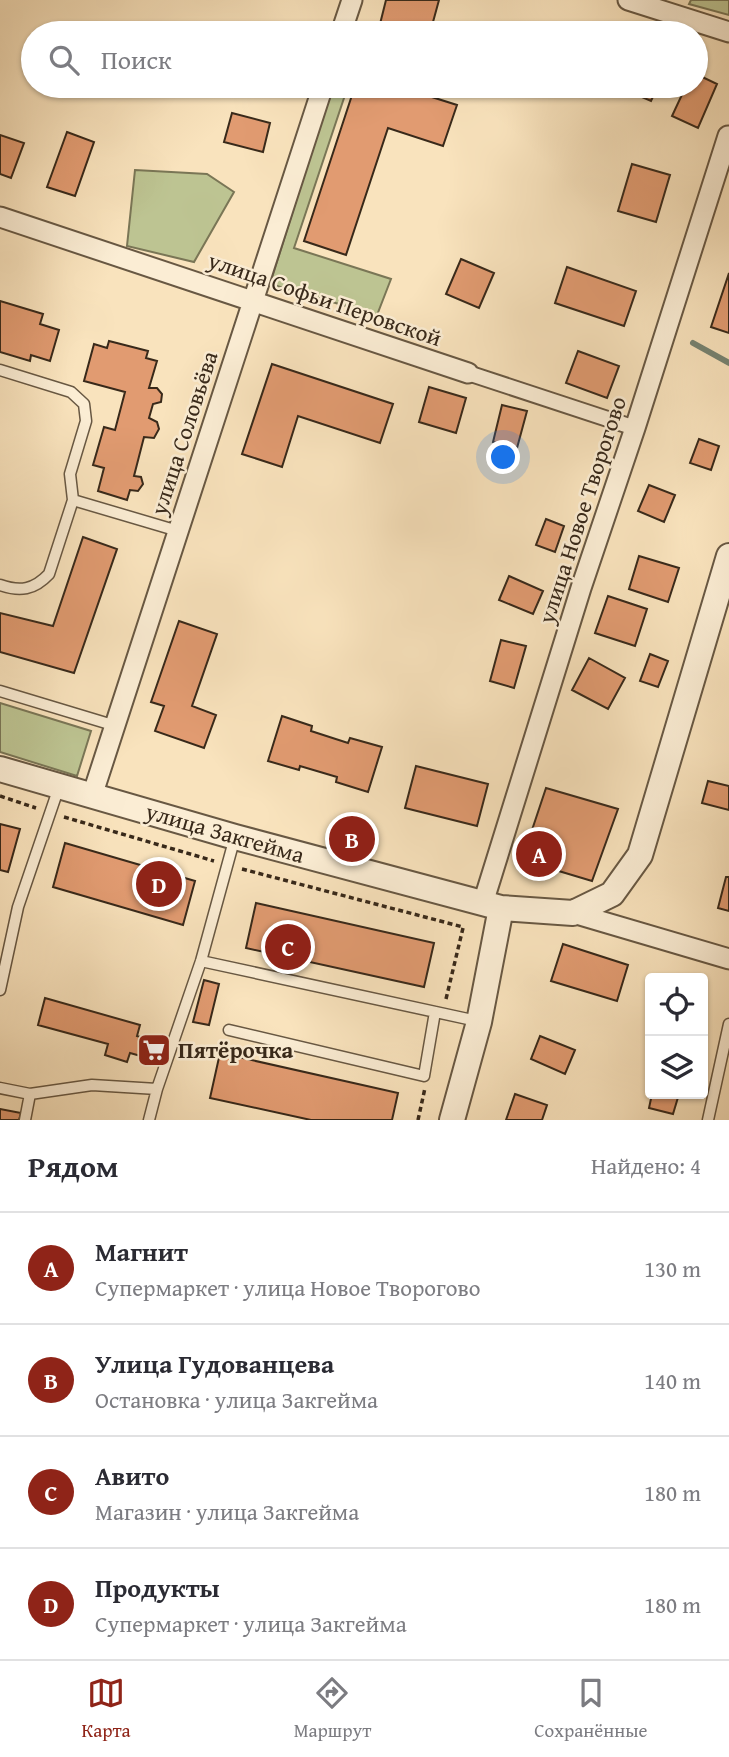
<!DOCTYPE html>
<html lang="ru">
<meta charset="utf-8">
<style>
:root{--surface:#fff;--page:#f2f2f3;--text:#2b2b33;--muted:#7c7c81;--line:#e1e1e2;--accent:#8f2418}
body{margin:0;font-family:"Gentium Book Plus",serif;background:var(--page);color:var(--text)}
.controls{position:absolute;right:21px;bottom:21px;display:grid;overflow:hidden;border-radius:7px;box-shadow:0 2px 5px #0004}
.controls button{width:63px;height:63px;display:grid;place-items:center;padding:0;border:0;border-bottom:2px solid var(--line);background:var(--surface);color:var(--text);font:35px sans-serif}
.you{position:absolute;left:504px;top:458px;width:24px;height:24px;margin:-18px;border:5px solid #fff;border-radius:50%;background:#1a73e8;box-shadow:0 0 0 10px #1a73e833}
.badge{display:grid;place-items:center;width:46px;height:46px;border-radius:50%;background:var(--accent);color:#fff;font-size:23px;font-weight:700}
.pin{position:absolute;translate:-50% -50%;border:4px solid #fff;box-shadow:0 2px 7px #0006}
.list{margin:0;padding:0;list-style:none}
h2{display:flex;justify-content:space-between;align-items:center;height:91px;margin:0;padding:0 28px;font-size:30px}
h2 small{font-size:23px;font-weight:400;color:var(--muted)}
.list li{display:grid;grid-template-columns:46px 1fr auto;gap:21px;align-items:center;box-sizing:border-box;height:112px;padding:0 28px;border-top:2px solid var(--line)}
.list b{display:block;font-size:26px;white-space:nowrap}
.list p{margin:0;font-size:23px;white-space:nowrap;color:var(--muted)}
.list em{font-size:23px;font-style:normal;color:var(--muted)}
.icon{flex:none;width:38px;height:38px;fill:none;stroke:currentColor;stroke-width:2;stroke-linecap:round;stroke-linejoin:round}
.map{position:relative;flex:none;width:729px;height:1120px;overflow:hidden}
.search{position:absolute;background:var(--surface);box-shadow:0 2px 5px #0004;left:21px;right:21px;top:21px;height:77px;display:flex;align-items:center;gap:18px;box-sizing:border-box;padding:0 24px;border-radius:38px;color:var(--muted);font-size:26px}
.sheet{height:539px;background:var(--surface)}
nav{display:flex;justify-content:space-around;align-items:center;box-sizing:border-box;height:98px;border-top:2px solid var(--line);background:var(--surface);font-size:19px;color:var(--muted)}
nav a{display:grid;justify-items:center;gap:4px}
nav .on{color:var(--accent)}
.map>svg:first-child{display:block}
.green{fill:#bdc492;stroke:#7a7656;stroke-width:2}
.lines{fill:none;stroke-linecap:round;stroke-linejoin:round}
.stream{stroke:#768372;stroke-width:6}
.building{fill:#e19b71;stroke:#38291a;stroke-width:2}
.service-casing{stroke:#685843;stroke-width:13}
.pedestrian-casing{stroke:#685843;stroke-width:18}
.minor-casing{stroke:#685843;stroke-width:23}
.tertiary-casing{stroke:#685843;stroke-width:28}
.path{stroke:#38291a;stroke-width:3.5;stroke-dasharray:5 3.5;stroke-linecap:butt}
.service{stroke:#fbedd4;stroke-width:10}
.pedestrian{stroke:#fbedd4;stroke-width:14}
.minor{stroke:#fbedd4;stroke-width:19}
.tertiary{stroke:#fbedd4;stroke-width:24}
.labels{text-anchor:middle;stroke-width:5;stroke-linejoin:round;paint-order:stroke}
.street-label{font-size:23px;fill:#38291a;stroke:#fbedd4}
.poi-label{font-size:23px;font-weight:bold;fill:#38291a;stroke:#fbedd4;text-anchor:start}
</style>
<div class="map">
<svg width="729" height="1120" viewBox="0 0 729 1120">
<rect width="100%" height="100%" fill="#f9e3bd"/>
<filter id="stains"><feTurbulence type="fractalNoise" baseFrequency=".00286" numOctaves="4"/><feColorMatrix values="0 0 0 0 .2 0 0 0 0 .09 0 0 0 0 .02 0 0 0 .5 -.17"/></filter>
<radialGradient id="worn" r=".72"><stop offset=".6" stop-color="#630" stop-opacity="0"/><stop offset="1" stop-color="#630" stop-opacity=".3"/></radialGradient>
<path class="green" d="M691,0H729V15L689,4Z
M332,86H348L294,248L391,279L377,315L270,284Z
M135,170L207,174L234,192L194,262L127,246Z
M0,703L91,731L77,776L0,752Z"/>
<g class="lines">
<path class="stream" d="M693,343L729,363"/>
</g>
<path class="building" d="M386,0H439L430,33H414L380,24Z
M696,74L717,84L698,128L672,116L686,86H696Z
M355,86H397L457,105L443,146L388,128L346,255L304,241Z
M631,86H658L651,101L628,91Z
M232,113L270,123L263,152L224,142Z
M67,132L94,142L75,196L47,187Z
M0,135L24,143L11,178L0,174Z
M632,164L670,175L656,222L618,211Z
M461,259L494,273L479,308L446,294Z
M567,267L636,291L624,326L555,303Z
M729,273V333L711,327Z
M0,301L43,314L40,324L59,330L50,361L31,355L30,361L0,352Z
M109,341L148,351L146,358L157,361L149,388H157L162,394L161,402L153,404L149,418L157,422L159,429L154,438L144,437L134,476L141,477L143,484L138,491L130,490L127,500L98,491L104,468L93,465L104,427L115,430L125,392L84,381L94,344L107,348Z
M578,351L619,366L607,398L566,383Z
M272,364L393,404L380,443L298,416L282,467L242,454Z
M429,387L466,398L456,433L419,422Z
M502,405L527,411L517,448L493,442Z
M699,439L719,446L711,470L690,463Z
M649,485L675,495L664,522L638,511Z
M546,519L564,526L555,552L536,545Z
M83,537L117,549L74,673L0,652V613L53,626Z
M639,556L679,568L668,602L629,589Z
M509,576L543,591L533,614L499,600Z
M608,596L647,609L635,646L595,633Z
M179,621L217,634L192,706L216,715L204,748L155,731L164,706L151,702Z
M501,640L526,646L514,688L490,681Z
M650,654L668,661L658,687L640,681Z
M589,658L625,678L608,709L572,690Z
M282,716L312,726L311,731L348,743L350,738L382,747L368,792L336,782L337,777L300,766L299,770L268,761Z
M416,766L488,784L477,826L405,808Z
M708,781L729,786V810L702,803Z
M546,788L618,809L592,881L522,860Z
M0,824L20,829L8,872L0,870Z
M65,843L195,881L183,925L53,887Z
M726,877H729V911L718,908Z
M256,903L434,943L424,987L246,948Z
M563,944L628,965L617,1001L551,981Z
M204,980L219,984L209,1025L193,1022Z
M45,998L140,1025L137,1036L153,1041L148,1058L130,1053L127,1062L105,1055L108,1044L38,1025Z
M540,1036L575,1050L565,1074L531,1059Z
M220,1053L398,1093L392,1120H311L210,1098Z
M515,1094L547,1105L542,1120H506Z
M652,1094H679L673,1114L649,1108Z
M0,1109L21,1113L19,1120H0Z"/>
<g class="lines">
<g class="service-casing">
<path id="service" d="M0,370L71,392L84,404L86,421L70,474L73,500
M0,585C20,592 34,590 49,574L73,500L178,531
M0,691L116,726
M201,961L477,1021
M0,990L18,907L59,787
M229,1030L424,1076L435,1012
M0,1088L30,1094
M25,1120L30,1094L92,1085L157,1089
M149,1120L157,1089L201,961L235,837
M708,1120L729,1024"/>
</g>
<g class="pedestrian-casing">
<path id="pedestrian" d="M468,373L635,428"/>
</g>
<g class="minor-casing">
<path id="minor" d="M628,0L729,32
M341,33L352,0
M0,217L468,373
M92,796L323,86
M483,903L581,588L635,428L728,136
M573,913L729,959"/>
</g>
<g class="tertiary-casing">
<path id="tertiary" d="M0,769L235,837L501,908L573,913L612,894L640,855L729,556
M452,1120L479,1022L501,908"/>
</g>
<path class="path" d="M0,796L36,808
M64,817L214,861
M242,869L463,927
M446,999L463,928
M418,1120L425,1088"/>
<use href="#service" class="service"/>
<use href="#pedestrian" class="pedestrian"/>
<use href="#minor" class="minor"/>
<use href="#tertiary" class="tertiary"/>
</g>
<defs>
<g id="supermarket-square" transform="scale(1.75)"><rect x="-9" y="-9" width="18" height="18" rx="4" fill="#8f2418" stroke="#fbedd4"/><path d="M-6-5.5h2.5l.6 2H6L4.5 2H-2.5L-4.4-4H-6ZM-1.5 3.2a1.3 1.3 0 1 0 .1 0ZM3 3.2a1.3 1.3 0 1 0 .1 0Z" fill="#fff"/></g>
</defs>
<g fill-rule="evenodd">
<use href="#supermarket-square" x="154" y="1050"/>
</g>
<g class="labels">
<g class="street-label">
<text transform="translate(325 299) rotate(19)" y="8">улица Софьи Перовской</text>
<text transform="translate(184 433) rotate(-72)" y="8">улица Соловьёва</text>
<text transform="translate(582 510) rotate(-72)" y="8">улица Новое Творогово</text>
<text transform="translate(225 833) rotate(16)" y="8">улица Закгейма</text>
</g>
<g class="poi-label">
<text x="178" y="1058">Пятёрочка</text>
</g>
</g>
<rect width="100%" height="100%" filter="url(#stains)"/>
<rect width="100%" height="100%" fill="url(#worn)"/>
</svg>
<div class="controls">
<button><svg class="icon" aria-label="locate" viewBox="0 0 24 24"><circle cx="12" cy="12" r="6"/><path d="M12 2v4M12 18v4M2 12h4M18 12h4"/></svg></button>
<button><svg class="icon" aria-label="layers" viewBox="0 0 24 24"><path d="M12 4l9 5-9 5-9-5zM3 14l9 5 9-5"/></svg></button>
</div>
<div class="you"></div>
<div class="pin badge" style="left:539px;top:854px">A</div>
<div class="pin badge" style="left:352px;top:839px">B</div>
<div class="pin badge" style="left:288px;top:947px">C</div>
<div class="pin badge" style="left:159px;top:884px">D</div>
<div class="search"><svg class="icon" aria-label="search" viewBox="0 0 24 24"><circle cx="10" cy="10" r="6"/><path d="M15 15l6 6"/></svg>Поиск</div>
</div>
<section class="sheet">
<h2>Рядом<small>Найдено: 4</small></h2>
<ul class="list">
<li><span class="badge">A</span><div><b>Магнит</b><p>Супермаркет · улица Новое Творогово</p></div><em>130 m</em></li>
<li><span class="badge">B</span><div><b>Улица Гудованцева</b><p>Остановка · улица Закгейма</p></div><em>140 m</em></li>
<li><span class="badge">C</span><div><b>Авито</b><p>Магазин · улица Закгейма</p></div><em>180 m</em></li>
<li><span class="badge">D</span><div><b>Продукты</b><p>Супермаркет · улица Закгейма</p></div><em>180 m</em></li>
</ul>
</section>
<nav>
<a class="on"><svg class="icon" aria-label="map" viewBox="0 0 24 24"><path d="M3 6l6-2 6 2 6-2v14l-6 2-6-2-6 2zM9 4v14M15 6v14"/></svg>Карта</a>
<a><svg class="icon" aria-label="directions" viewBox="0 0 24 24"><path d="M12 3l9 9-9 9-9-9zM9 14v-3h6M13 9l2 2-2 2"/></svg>Маршрут</a>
<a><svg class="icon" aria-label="saved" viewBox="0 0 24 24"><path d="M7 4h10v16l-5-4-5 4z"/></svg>Сохранённые</a>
</nav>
